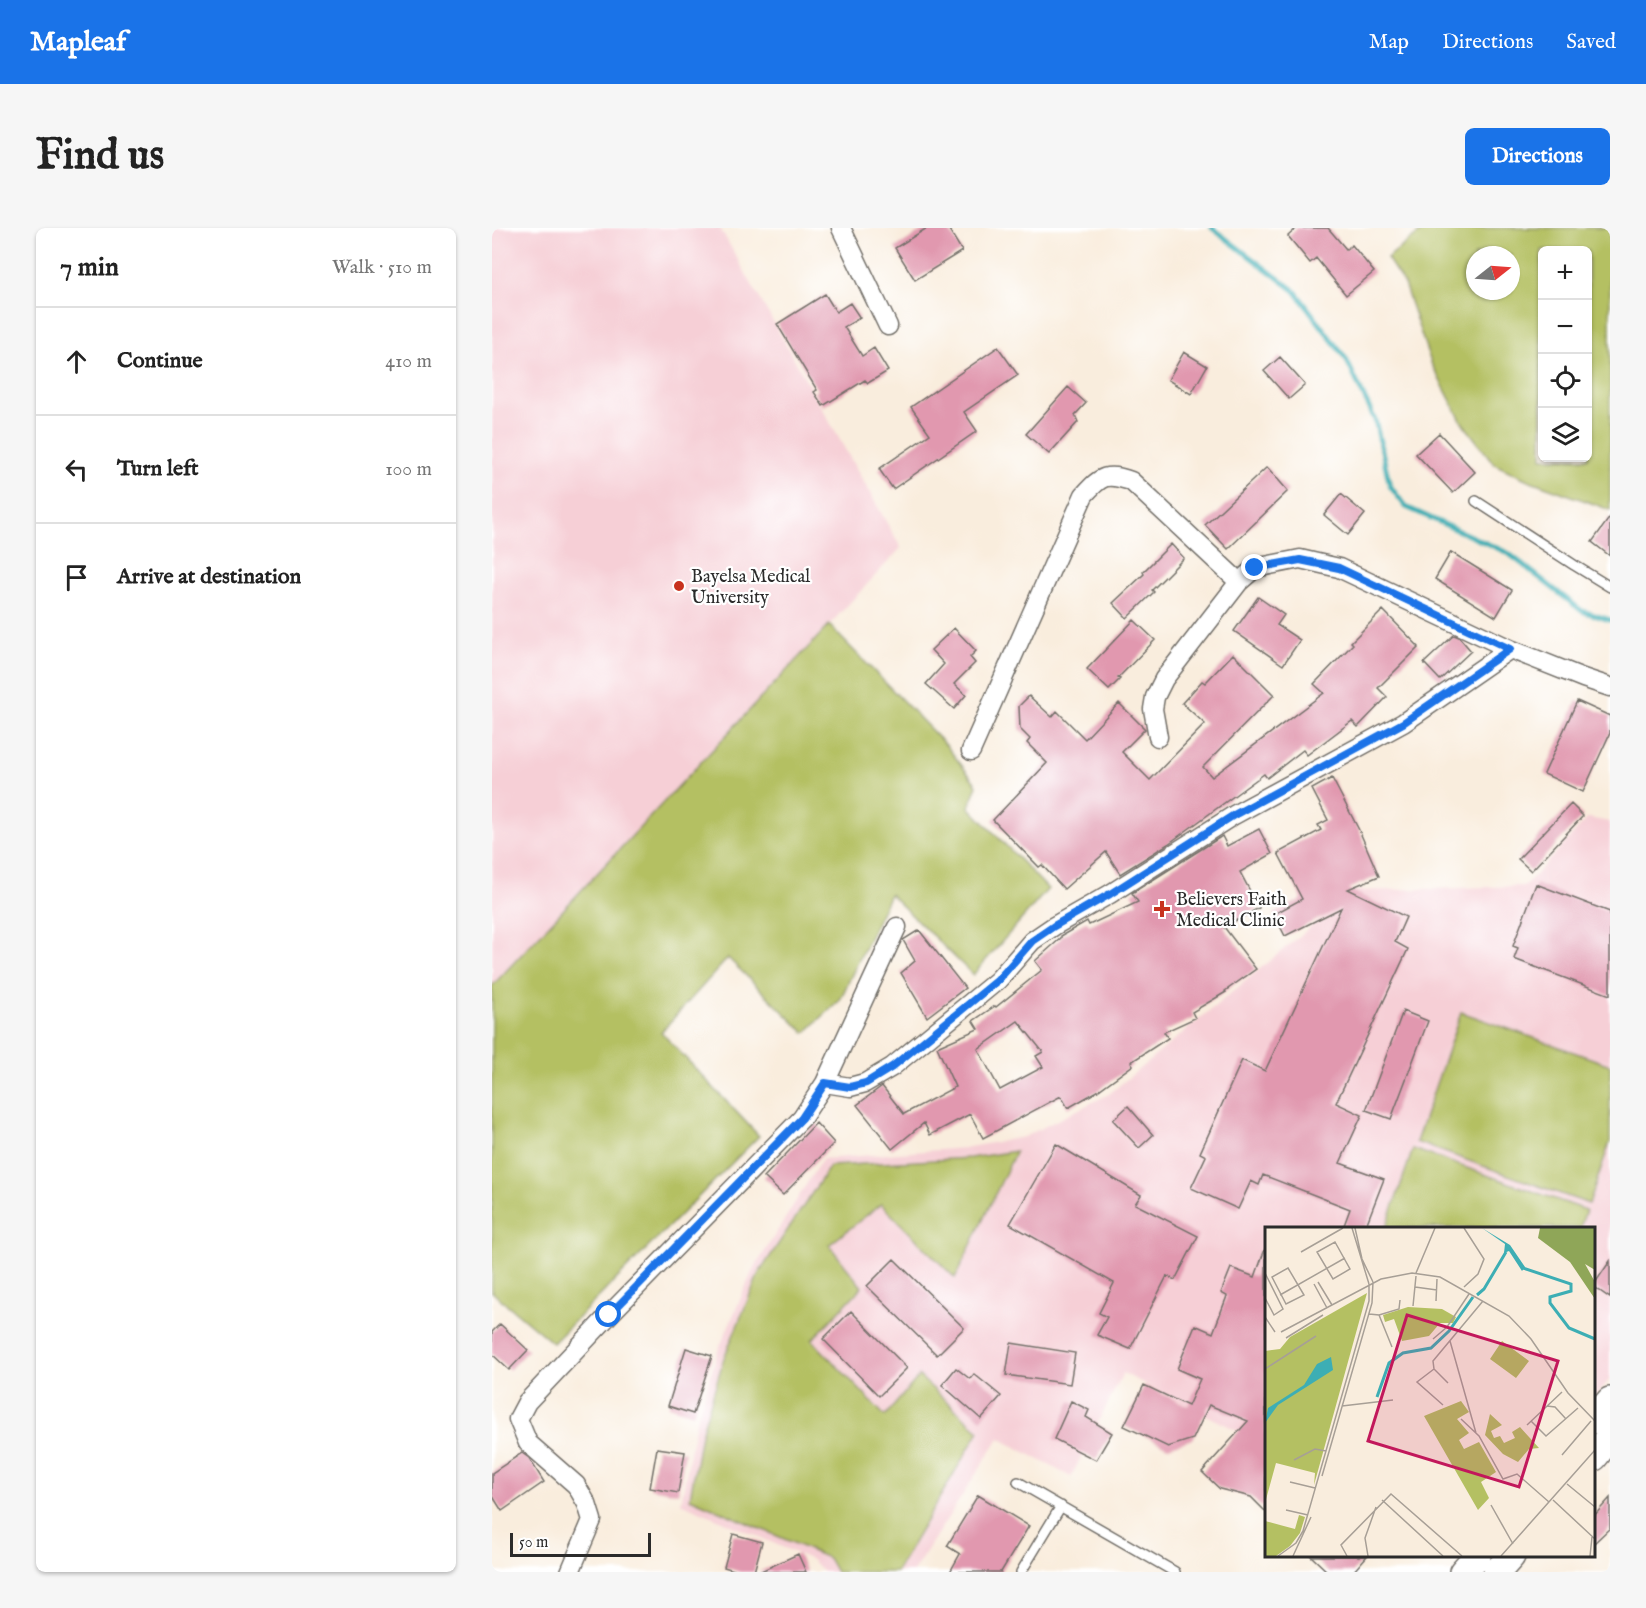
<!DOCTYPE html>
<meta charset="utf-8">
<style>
:root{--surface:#fff;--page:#f6f6f6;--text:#222;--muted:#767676;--line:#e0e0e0;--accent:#1a73e8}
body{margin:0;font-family:"IM FELL English",serif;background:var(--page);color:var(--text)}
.controls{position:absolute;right:18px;top:18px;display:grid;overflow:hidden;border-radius:9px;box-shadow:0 2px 4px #0004}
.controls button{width:54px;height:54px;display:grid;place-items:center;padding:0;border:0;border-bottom:2px solid var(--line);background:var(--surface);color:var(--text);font:30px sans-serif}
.compass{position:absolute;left:974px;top:18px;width:54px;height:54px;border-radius:50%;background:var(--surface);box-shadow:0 2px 4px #0004;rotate:73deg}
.scale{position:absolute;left:18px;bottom:15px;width:141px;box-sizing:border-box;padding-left:6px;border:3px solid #2b2b2b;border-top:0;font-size:16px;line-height:21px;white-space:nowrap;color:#2b2b2b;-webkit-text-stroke:4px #fff;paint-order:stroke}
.stop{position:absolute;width:18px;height:18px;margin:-14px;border:4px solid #1a73e8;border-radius:50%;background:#fff}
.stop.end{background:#1a73e8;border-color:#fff;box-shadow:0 2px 6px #0008}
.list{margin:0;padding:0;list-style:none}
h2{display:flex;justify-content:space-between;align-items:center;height:78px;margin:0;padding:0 24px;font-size:26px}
h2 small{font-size:20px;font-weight:400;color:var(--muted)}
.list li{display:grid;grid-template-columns:39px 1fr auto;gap:18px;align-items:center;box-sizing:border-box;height:108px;padding:0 24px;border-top:2px solid var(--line)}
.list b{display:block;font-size:22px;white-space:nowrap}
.list em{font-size:20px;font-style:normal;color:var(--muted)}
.icon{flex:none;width:33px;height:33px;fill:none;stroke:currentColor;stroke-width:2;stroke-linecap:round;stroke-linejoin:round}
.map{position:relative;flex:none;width:1118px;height:1344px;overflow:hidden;border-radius:9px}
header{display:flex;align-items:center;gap:36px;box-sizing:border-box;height:84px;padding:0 30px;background:var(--accent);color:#fff}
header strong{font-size:28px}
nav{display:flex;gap:33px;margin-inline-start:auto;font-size:21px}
.intro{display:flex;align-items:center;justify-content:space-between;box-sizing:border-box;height:144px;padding:0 36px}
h1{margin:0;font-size:42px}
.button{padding:15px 27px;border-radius:9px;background:var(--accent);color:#fff;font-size:21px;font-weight:700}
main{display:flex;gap:36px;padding:0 36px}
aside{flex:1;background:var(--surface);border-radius:9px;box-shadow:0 2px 4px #0004}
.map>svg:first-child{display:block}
.built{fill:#f6cfd6}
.green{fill:#b4c062;stroke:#707646;stroke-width:1.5;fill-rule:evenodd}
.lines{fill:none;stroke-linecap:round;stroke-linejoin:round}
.stream{stroke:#3daeb4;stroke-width:5}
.building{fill:#e198af;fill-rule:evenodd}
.service-casing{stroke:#736f69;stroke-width:12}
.minor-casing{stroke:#736f69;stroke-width:21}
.secondary-casing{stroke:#736f69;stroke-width:30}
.service{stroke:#fff;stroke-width:9}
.minor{stroke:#fff;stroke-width:18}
.secondary{stroke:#fff;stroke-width:27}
.route{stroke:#1a73e8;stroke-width:8}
.poi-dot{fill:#c8321e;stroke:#fff;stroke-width:2}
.labels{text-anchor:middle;stroke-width:4.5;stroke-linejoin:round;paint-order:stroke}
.poi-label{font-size:18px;fill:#2b2b2b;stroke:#fff;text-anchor:start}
.inset-river{fill:none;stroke:#3daeb4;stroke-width:3}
.inset-road{fill:none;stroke:#a79f96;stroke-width:1.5}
.view{fill:#c2185b;fill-opacity:0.15;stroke:#c2185b;stroke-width:3}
.inset-edge{fill:none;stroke:#2b2b2b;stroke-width:3}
</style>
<header>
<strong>Mapleaf</strong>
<nav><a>Map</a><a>Directions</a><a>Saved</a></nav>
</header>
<div class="intro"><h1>Find us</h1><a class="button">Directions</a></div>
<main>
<aside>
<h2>7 min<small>Walk · 510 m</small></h2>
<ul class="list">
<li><svg class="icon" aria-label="ahead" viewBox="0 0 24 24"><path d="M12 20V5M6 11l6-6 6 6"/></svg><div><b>Continue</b></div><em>410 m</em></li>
<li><svg class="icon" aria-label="left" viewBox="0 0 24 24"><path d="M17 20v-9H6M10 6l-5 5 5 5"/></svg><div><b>Turn left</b></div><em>100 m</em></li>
<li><svg class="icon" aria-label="arrive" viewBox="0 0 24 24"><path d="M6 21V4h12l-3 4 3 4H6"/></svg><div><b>Arrive at destination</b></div></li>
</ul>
</aside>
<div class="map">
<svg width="1118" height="1344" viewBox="0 0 1118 1344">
<rect width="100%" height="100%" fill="#fff"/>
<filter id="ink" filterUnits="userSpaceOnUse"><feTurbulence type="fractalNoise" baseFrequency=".0167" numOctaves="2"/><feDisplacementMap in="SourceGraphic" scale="12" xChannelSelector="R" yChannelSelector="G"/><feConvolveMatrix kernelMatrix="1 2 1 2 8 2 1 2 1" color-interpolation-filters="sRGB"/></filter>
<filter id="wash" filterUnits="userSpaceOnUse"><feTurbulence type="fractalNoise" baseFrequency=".008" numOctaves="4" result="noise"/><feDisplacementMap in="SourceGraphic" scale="24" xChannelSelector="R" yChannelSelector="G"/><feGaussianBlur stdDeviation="1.35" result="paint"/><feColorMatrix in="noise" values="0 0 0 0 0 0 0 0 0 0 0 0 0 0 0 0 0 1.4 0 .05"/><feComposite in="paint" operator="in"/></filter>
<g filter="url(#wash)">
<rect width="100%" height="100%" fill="#f9eddd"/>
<path class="built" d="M0,0H228L409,320L0,758Z
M1096,590L1118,594V1151L1102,1170V1000H774V1217L631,1145L579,1249L507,1210L421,1344H331L320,1332L189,1275L204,1193L226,1123L260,1044L330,931L472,920L532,909L617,866L862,663L1033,658Z"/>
<path class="green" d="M934,0H1118V282L1036,252L1002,236L970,194L939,135L912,56L895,30ZM1096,22V230H1050V22ZM983,27H1019V63H983Z
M337,397L453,516L485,557L477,579L556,661L481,747L398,666L348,772L313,805L236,730L169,804L267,908L61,1115L0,1064V758Z
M969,784L1118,837V914L1097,976L924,914Z
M921,921L1094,982L1088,1000H894Z
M524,923L463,1050L389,976L337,1017L370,1059L320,1112L393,1188L427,1148L487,1203L404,1344H344L336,1330L198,1270L209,1206L232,1130L267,1045L338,938L478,930Z"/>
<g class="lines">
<path class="stream" d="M720,0L803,63L854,131L883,192L898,258L914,279L1016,325L1090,383L1118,392"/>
</g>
<g id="blocks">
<path class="building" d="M435,0H456L470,23L423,52L403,20Z
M805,0H836L854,21L860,17L882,44L854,67L824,30L818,35L796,8Z
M333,66L344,84L358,75L368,90L352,99L370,128L382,120L396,143L376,155L373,152L331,178L322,164L325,162L285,96Z
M506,119L526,147L472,184L485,203L401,261L387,241L438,206L419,179Z
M692,124L715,138L699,166L676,152Z
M788,129L813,157L797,171L772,143Z
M576,159L594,175L583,187L586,194L557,226L534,206Z
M947,205L983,244L961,265L924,226Z
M775,239L796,263L736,321L713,297Z
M849,266L873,286L856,307L832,287Z
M1118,289V328L1100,314Z
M679,316L692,330L660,362L662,364L635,390L621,375L652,346L651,344Z
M959,324L1020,362L1004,389L943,351Z
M766,369L792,387L785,397L808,412L791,437L742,403Z
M891,382L927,419L886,460L895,469L866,499L860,493L815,527L811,522L775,550L772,546L676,616L628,646L614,624L572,661L550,637L547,639L501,592L555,535L535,515L538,511L528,501L527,478L537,468L560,489L565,483L593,511L627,475L653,501L630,524L658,552L713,496L690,475L710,453L713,455L741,426L782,467L711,539L720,549L832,465L822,456L861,416L859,414Z
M642,392L663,412L626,450L628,451L617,462L595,441Z
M462,400L484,423L478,429L483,435L462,456L474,467L462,481L434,456L452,436L439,422Z
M962,407L967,409L979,423L948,452L932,435Z
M1085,473L1118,488V505L1091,564L1052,546Z
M840,550L867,602L887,648L856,661L914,689L903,714L916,721L844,875L870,887L848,935L892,951L873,1000H851L858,981L771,947L767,957L759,953L746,981L699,960L714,928L708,925L750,832L773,843L849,680L793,708L782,686L810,671L786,625L829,602L826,597L836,592L820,561Z
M1079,576L1091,588L1039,643L1026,631Z
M767,601L780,626L748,644L767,680L732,699L764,741L733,763L734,764L700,784L703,790L672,804L676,810L639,834L641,837L604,864L576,880L569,868L491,910L478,886L438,907L432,895L400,921L365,877L390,858L412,886L463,859L445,819L486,801L481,793L503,778L504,779L550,742L543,733L569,710V708L595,693L597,697L646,674L640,665L727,610L730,608L735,618ZM526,793L551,824L544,828L551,839L508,862L486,821Z
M1044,656L1118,684V767L1022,731L1026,720L1021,718Z
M427,702L473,760L435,789L409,745L423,733L411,712Z
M911,783L936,793L899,891L874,882Z
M636,878L661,907L647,920L621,892Z
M324,895L342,915L291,967L272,949Z
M564,916L649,967L643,976L706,1008L683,1052L675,1048L638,1121L605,1107L615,1089L607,1085L622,1055L518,996Z
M773,1021L774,1022V1284L759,1269L728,1261L710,1244L756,1193L717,1177L701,1211L676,1219L632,1198L652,1157L696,1178L708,1151L685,1141L703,1097L721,1105L735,1068L729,1065L739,1040L763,1049Z
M402,1031L472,1100L445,1127L375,1058Z
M1118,1033V1070L1101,1058Z
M359,1083L415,1140L387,1168L331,1111Z
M8,1096L36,1122L17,1142L0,1126V1104Z
M519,1115L583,1125L578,1156L514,1147Z
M194,1120L220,1128L201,1186L176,1178Z
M464,1140L478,1151L482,1146L509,1168L489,1191L450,1157Z
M579,1173L597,1182L594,1189L620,1205L604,1232L562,1211Z
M165,1220L193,1224L186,1265L158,1260Z
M30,1225L37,1230L52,1254L10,1283L0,1267V1245Z
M486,1267L537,1298L509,1344H458L468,1326L455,1318Z
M1118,1270V1300L1101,1316V1289Z
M241,1306L270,1314L262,1344H248L232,1339Z
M306,1326L314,1344H267Z
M819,1328H875L861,1344H836Z"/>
</g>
</g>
<g filter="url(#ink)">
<use href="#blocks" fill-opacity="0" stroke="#736f69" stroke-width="1.5"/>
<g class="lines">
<g class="service-casing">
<path id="service" d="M984,273L1082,337L1118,359
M526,1254L683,1344
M529,1344L569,1278"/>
</g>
<g class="minor-casing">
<path id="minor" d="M349,0L396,98
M666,509L661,481L663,469L672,451L747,354L763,340L808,331L847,340L1018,421L1091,450L1118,459
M479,523L592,267C610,247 614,245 639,253L747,354
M333,855L358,859L373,855L400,839L506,752L540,713L562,698L618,666L742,587L911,495L1018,421
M78,1344L100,1292L95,1276L84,1257L36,1215L26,1191L35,1174L117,1087L310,890L333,855L405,699"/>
</g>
<g class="secondary-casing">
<path id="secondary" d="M1102,1192L1118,1173
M1102,1229L1118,1209
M971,1344L985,1328
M1005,1344L1019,1328"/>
</g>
<use href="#service" class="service"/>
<use href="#minor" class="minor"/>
<use href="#secondary" class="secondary"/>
</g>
</g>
<g class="lines" filter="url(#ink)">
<path class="route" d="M117,1087L310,890L333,855L358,859L374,855L400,839L506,752L540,713L562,698L618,666L742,587L911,495L1018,421L847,340L808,332L763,340"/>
</g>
<g class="poi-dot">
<circle cx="187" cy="358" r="6"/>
<path d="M667 672h6v6h6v6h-6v6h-6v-6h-6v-6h6z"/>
</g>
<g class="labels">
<g class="poi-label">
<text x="199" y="354">Bayelsa Medical<tspan x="199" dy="21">University</tspan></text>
<text x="684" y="677">Believers Faith<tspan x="684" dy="21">Medical Clinic</tspan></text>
</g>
</g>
<g transform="translate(773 999)">
<rect width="330" height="330" fill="#f9eddd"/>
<path d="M102,66L49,258L50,246L11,236L0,276V124L15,122L25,110ZM143,80L177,82L191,90L188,96H175L164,109L137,114L129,92L120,95L118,88ZM237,114L264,134L251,151L225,132ZM196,174L204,185L192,192L204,206L194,213L199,222L214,215L231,245L216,255L224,271L213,283L159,189ZM225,187L237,198L226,204L229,211L235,209L239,216L250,211L247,205L255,200L274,221L264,222L253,235L238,227L220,208ZM34,288L40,290L35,306L25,319L11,329H0V294L30,302Z" fill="#b4c062"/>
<path d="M275,1H330V43L320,37L330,55V72L305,35L273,11Z" fill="#8fa658"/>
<path d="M217,1L245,18L260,40L257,44L244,24L239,26L240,17ZM66,130L68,143L13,178L0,196L3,181L39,158L52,137Z" fill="#3daeb4"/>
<path class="inset-river" d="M258,41L306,57V64L285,70V76L304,101L330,112M212,68L219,62L241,25M112,170L124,136L138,126L166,121L184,104L208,70"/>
<path class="inset-road" d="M87,1L104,57M90,1L97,32L108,55M70,15L85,42L68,52L52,25ZM36,25L78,1M23,41L39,68L21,77L7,50ZM0,46L18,82L9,88L0,71M151,46L170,1M53,55L67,78M49,57L62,81M150,60L172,63M199,60L213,47L219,32L199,1M15,68L80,31M171,74L172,52M148,79L151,49M104,87L114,88L127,120M114,88L134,82L135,73M0,90L10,105M16,105L116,52L147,46L175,50L244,89L266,112L303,166L330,194M21,111L58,88M168,112L182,100L204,67M185,114L211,206M0,142L51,109M169,142L152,155L178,178M183,156L169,142L168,134L218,74M77,179L128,173M282,179L290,180L301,192M196,192L214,209L238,252L252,247L284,275M266,194L281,209L313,181M262,198L297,165M297,228L326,194M29,233L50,222L61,224M57,249L107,76L108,55M25,255L50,261M302,257L330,280M117,273L178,329M288,273L330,312M226,278L248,317M21,283L43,288M13,329L31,316L38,304L104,74V57M28,329L46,290M82,329L76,318L126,267L197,329M103,329L100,311L111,280M236,329L330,223M325,329L327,310"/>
<path class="view" d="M142,88L293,134L254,260L103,214Z"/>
<rect width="330" height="330" class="inset-edge"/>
</g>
</svg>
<div class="controls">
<button>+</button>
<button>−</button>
<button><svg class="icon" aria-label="locate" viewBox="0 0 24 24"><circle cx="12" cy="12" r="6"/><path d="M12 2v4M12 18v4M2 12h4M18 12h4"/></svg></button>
<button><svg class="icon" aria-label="layers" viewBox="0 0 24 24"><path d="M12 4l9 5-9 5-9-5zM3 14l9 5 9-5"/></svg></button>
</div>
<svg class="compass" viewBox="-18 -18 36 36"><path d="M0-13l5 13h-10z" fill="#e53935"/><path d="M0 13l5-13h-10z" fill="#767676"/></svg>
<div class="scale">50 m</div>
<div class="stop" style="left:117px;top:1087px"></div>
<div class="stop end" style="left:763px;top:340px"></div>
</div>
</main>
